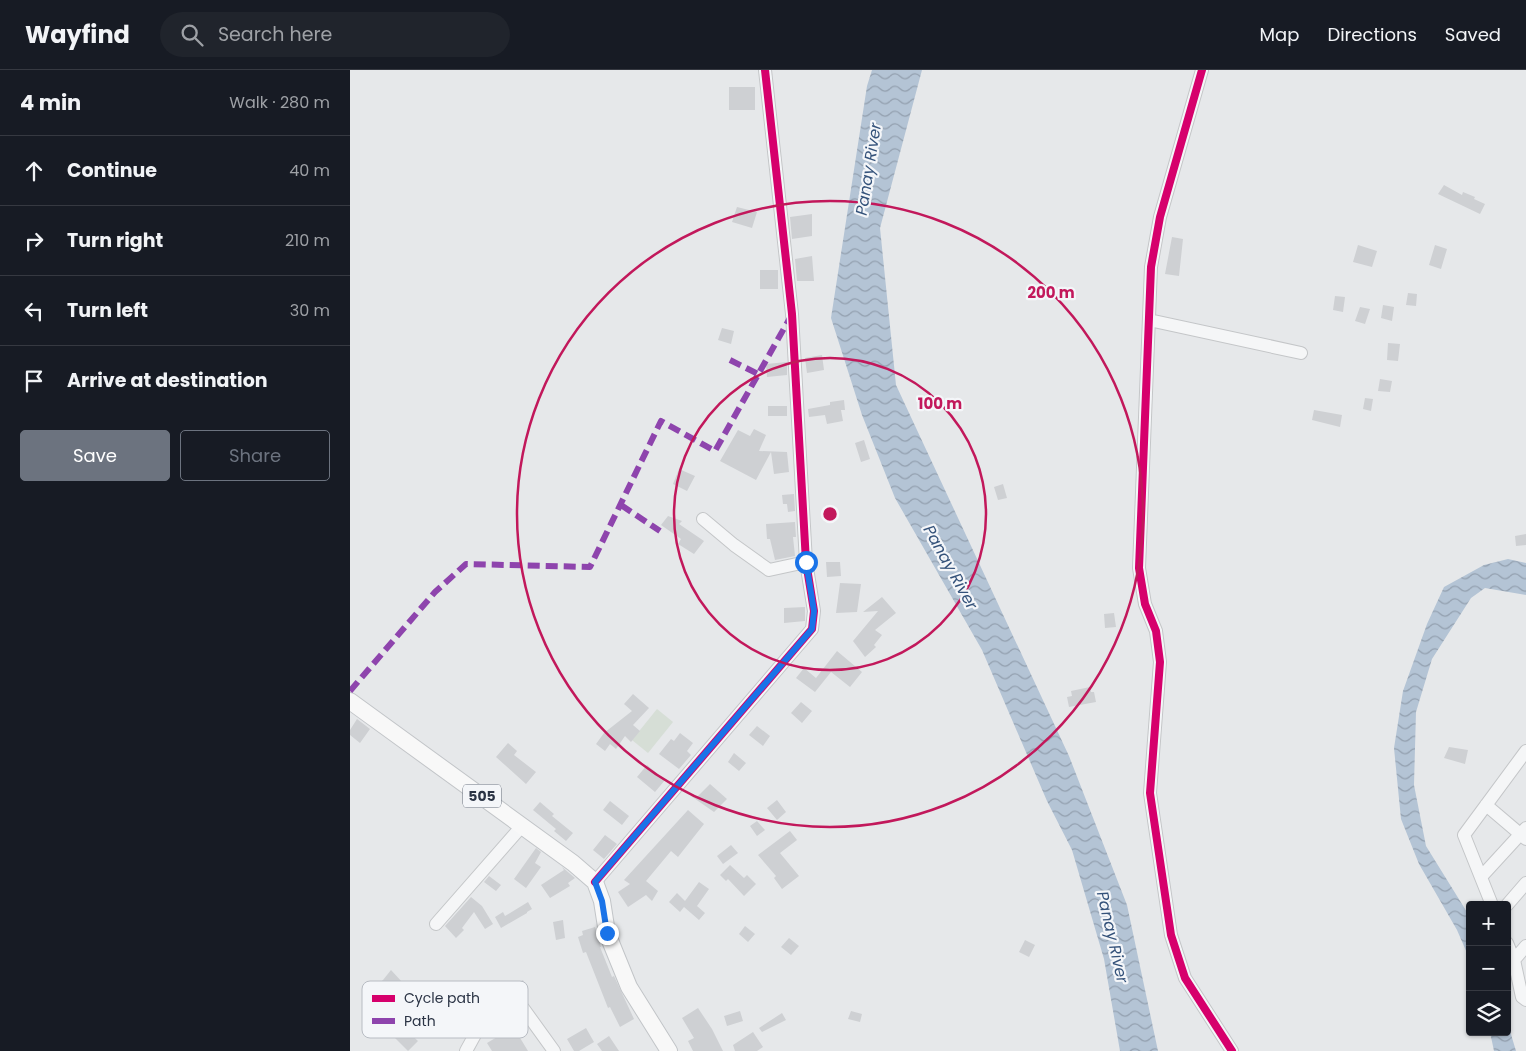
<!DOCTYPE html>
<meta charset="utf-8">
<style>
:root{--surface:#171b24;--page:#20242c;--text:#f1f3f6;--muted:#9ea1a6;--line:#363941;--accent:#6c737f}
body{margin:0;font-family:Poppins,sans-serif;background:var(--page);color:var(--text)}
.controls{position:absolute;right:15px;bottom:15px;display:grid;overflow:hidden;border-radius:5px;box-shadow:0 1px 4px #0004}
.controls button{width:45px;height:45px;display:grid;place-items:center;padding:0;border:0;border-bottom:1px solid var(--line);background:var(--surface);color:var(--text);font:25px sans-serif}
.stop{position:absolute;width:15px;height:15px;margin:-11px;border:4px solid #1a73e8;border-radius:50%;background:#fff}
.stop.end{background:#1a73e8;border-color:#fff;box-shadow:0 1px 5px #0008}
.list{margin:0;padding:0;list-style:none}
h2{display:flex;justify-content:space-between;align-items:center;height:65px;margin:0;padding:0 20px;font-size:21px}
h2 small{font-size:16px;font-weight:400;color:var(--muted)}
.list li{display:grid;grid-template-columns:32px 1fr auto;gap:15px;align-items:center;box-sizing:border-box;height:70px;padding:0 20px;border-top:1px solid var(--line)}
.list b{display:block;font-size:19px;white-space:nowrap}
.list em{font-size:16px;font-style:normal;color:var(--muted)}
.actions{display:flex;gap:10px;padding:15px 20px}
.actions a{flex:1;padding:11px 0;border:1px solid var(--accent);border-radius:5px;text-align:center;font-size:18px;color:var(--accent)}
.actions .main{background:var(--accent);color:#fff}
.icon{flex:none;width:28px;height:28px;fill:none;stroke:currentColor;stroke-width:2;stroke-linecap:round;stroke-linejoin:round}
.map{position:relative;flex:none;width:1176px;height:981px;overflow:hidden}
header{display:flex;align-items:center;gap:30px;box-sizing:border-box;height:70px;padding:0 25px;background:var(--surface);border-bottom:1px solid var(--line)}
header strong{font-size:24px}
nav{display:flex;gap:28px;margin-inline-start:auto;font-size:18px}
.search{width:350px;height:45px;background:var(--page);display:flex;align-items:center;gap:12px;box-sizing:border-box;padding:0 18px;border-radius:28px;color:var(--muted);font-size:19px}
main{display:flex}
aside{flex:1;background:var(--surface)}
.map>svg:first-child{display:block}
.pitch{fill:#d6ded6}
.water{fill:url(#water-waves)}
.building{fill:#ced0d3}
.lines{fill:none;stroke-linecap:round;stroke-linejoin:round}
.minor-casing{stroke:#c4c6c8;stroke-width:14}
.major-casing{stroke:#c2c5c8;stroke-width:18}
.minor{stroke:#f5f6f7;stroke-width:12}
.major{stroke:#f8f8f8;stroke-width:16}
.quiet{stroke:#8e44ad;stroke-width:6;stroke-dasharray:12 6;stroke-linecap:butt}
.cycleway-casing{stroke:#f4f6f9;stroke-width:11}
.cycleway{stroke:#d6006c;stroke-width:8}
.route{stroke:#1a73e8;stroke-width:6}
.ring{fill:none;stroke:#c2185b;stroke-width:2.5}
.labels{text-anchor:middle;stroke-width:4.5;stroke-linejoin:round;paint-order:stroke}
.shield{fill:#f4f6f9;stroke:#676e7b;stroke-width:1}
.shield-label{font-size:14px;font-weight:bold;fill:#2b3445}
.water-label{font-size:16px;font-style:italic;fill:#34527a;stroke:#f4f6f9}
.key{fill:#f4f6f9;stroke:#b8bcc3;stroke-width:1}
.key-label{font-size:14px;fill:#2b3445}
.centre{fill:#c2185b;stroke:#f4f6f9;stroke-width:2.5}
.ring-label{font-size:15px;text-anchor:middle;font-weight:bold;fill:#c2185b;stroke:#f4f6f9;stroke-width:4.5;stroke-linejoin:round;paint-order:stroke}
</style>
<header>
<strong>Wayfind</strong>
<div class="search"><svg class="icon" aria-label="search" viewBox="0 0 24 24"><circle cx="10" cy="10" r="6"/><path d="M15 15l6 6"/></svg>Search here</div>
<nav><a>Map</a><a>Directions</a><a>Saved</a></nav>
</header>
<main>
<aside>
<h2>4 min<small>Walk · 280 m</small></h2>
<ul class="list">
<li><svg class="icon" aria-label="ahead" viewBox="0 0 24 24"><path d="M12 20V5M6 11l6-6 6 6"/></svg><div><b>Continue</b></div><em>40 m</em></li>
<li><svg class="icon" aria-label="right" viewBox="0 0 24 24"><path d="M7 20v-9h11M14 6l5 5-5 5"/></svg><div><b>Turn right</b></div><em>210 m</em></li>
<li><svg class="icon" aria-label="left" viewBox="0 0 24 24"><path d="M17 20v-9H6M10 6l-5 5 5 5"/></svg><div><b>Turn left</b></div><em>30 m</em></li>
<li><svg class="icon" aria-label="arrive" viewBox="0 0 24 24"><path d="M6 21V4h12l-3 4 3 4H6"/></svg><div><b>Arrive at destination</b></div></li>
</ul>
<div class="actions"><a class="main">Save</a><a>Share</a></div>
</aside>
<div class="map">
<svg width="1176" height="981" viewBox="0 0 1176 981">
<defs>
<pattern id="water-waves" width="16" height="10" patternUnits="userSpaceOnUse" patternTransform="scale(1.25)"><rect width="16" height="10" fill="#b4c4d5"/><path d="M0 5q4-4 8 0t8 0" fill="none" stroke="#93a0af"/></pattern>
</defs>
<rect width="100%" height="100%" fill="#e6e8ea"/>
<path class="pitch" d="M307,639L323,652L298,683L282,670Z"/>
<path class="water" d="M522,0H572L530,158L546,315L719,686L777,835L808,981H770L754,889L722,780L697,731L632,580L545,428L512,345L481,248L517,16Z
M1158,489L1176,493V525L1135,518L1121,528L1082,589L1066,642L1064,715L1076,776L1120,847V890L1107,860L1069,794L1051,749L1044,678L1053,621L1077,554L1094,517L1134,495Z
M1157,951L1166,981H1144L1140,962H1157Z"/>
<path class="building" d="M379,17H405V40H379Z
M1094,115L1112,125L1113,122L1125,127L1124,129L1135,134L1130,144L1088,124Z
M387,137L407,142L402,158L382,152Z
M462,144V166L442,169L440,147Z
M822,167L833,169L829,206L815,204Z
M1008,175L1027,181L1022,197L1003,192Z
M1085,175L1097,179L1091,199L1079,195Z
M462,186L464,211H447L445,189Z
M410,200H428V219H410Z
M1058,223L1067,224L1066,236L1056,235Z
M985,226L995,227L993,242L983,240Z
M1033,235L1044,237L1042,251L1031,248Z
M1010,237L1020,239L1015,254L1005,251Z
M372,258L384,261L381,274L368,270Z
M1038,273L1050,274L1048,291L1037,290Z
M472,285L474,300L457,303L455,288Z
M437,292V305L417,307L416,294Z
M1030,309L1042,311L1040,322L1028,321Z
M1015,328L1023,329L1021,341L1013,339Z
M494,330L495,340H491L493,351L477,354L475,345L459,347L458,339L480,335V332Z
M418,336H437V346H418Z
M964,340L992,345L990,357L962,350Z
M404,359L416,365L409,381L437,382L439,402L424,404L421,382L406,410L370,391L388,360L400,366Z
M514,370L520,389L511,392L505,373Z
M329,399L345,406L337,421L323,414Z
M653,414L657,428L648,430L644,417Z
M444,424L445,441L438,442L437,434H433L432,425Z
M318,446L332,451L329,454L354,471L344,484L328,474L331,469L311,455Z
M445,452L446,467H443L445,486L425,490L420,469H417L416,454Z
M1176,464V475L1166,476L1165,466Z
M476,492H490L491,506L477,507Z
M490,513L511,514L507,542L486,543Z
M532,527L546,543L525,560L532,565L524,575L526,577L515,587L503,571L528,541L513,542Z
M455,537V551L434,553V538Z
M764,543L766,557L755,558L754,544Z
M487,581L512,602L500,617L481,602L465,622L446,608L454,598L466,608Z
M740,617L741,622H744L746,632L719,637L717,627L722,626L721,621Z
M283,624L299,638L283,655L290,661L281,672L275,666L266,679L260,674L255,681L246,674L254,663L282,641L274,634Z
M451,632L462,641L452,653L441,643Z
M7,649L20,659L10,673L0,665V660Z
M407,656L420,666L413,676L399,665Z
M330,663L343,673L337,681L341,685L329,699L309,684L321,669L324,671Z
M158,673L167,681L164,685L186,702L176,714L146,687Z
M1099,677L1118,680L1115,694L1094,688Z
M384,683L396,693L389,701L378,692Z
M297,695L315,710L305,722L287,707Z
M360,714L377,729L364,742L341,726H348Z
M427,730L436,742L427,750L417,738Z
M260,731L279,746L272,755L253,740Z
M190,732L204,744L202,746L223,763L216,771L204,761L206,759L183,740Z
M338,740L354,754L328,787L321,781L296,811L308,821L302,831L296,825L278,837L268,822L280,814L274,810Z
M407,751L415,760L407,766L400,756Z
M440,761L447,770L430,783L449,806L432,819L424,808L426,806L408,785Z
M255,765L267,774L254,789L243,780Z
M381,775L388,783L373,794L367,786Z
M186,778L191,782L185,793L191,797L176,818L164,809Z
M380,795L394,808L397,805L406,814L394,826L378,809L376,811L370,805Z
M212,797L225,808L218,813L220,816L200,828L191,815L214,800Z
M139,806L151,815L146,821L134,812Z
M349,812L359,819L347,836L355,843L349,850L334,837L330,842L319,832L327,823L335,831Z
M121,827L132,836L143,854L135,859L124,842L112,858L114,860L106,868L95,856Z
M178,832L182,839L177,842V843L151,858L145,847L153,842L155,846Z
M213,850L215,868L206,870L203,852Z
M395,856L405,864L398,872L389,864Z
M245,857L251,877H250L262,907L264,906L284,949L270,957L260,937L258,938L236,882L233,883L228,867L233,865L232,861Z
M439,868L449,876L441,885L431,877Z
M675,870L685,875L679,887L669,882Z
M41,900L53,913L44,922L40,918L19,933L13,924L33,910Z
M173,910L178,919L164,928L158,918Z
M348,938L362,959L373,981H343L338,971L344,968L332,948Z
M390,941L393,951L377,956L374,946Z
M501,941L512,944L510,952L498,949Z
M432,943L436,950L412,962L409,958Z
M44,948L54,962L56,960L68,971L58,981L41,964L40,965L33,955Z
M161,953L178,981H142L137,973L157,961L154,957Z
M236,958L244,972L229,981H224L217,969Z
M403,962L413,977L407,981H385L383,975Z
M259,966L269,981H252L247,974Z"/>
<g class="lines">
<g class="minor-casing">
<path id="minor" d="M852,0L810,147L801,197L789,498L795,534L806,561L810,592L800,723L821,865L835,908L882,981
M799,250L951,283
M353,449L384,475L419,500L456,492
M1136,735L1176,769
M1131,807L1176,758
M245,812L462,559L464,541L456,492L442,244L415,0
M1142,835L1114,765L1176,681
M1157,835L1176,813
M86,854L172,756
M1157,873L1164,890L1172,927L1176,930
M1164,890L1176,876
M116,981L138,941L173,938L204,981"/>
</g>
<g class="major-casing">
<path id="major" d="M0,631L223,793L245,812L252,831L257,863L279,917L319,981"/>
</g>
<use href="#minor" class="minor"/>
<use href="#major" class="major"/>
<path class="quiet" d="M380,290L408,304
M271,435L310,461
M0,621L85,522L116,494L240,497L311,351L365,381L441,246"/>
<g class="cycleway-casing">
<path id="cycleway" d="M852,0L810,147L801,197L789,498L795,534L806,561L810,592L800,723L821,865L835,908L882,981
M245,812L462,559L464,541L456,492L442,244L415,0"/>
</g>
<use href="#cycleway" class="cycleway"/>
</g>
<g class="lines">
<path class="route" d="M257,863L252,831L245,812L462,559L464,541L456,492"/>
</g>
<g class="ring">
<circle cx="480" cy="444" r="156"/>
<circle cx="480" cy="444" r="313"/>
</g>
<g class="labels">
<rect class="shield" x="113" y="714.5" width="38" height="23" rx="4"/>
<g class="shield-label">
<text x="132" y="731">505</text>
</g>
<g class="water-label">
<text transform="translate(518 99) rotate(-81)" y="6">Panay River</text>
<text transform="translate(601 497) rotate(61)" y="6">Panay River</text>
<text transform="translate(763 867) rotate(77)" y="6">Panay River</text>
</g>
</g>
<rect x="12" y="911" width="166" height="57" rx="8" class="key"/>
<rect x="22" y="925" width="23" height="7" fill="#d6006c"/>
<rect x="22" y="948" width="23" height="6" fill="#8e44ad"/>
<g class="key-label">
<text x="54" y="933">Cycle path</text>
<text x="54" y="956">Path</text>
</g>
<circle cx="480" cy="444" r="8" class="centre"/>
<g class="ring-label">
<text x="701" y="228">200 m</text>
<text x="590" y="339">100 m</text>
</g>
</svg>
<div class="controls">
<button>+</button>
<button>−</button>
<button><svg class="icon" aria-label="layers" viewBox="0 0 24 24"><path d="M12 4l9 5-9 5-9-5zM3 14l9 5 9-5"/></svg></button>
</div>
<div class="stop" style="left:456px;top:492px"></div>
<div class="stop end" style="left:257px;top:863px"></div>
</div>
</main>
